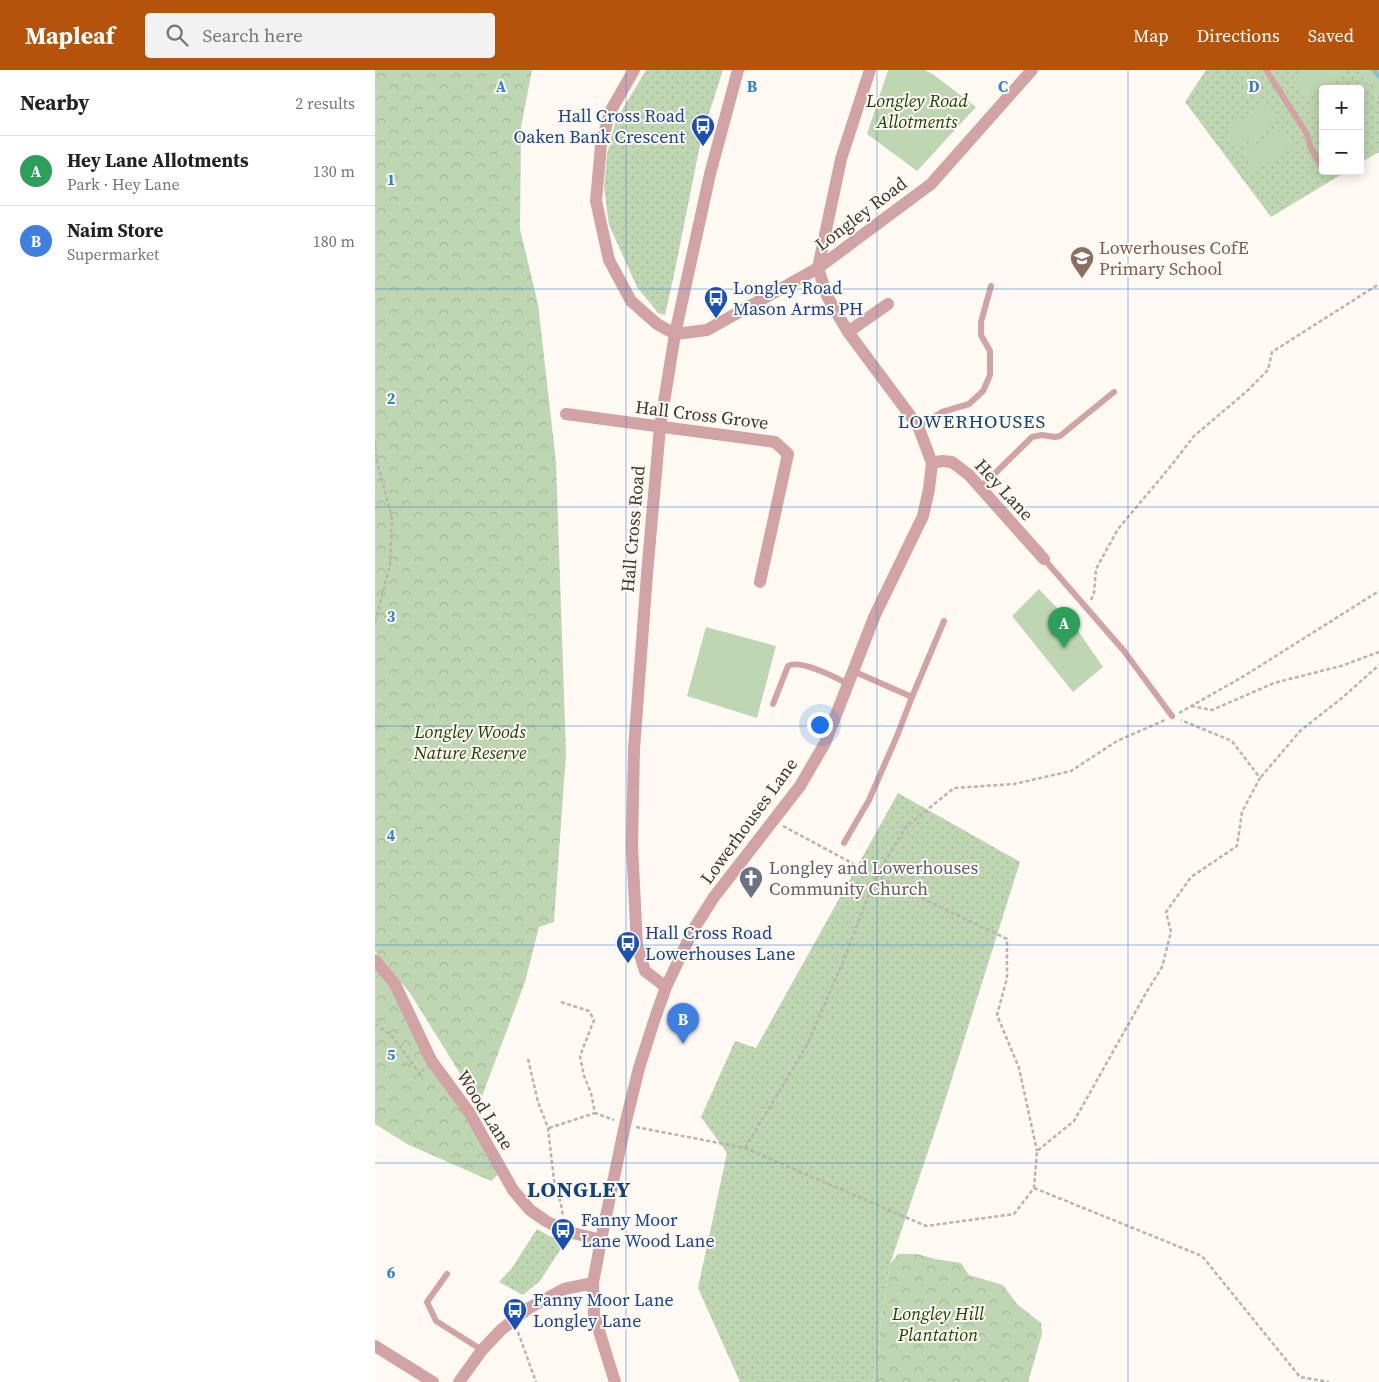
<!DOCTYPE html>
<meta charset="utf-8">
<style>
:root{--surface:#fff;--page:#f2f2f2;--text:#222;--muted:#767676;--line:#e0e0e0;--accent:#b45309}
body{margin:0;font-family:"Source Serif 4",serif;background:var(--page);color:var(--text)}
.controls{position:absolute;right:15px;top:15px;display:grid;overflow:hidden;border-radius:5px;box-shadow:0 2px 12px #0003}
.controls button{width:45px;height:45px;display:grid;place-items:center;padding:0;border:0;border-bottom:1px solid var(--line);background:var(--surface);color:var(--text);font:25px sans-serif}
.you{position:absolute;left:444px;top:654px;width:18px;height:18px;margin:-12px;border:4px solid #fff;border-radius:50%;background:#1a73e8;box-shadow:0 0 0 8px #1a73e833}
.badge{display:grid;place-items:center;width:32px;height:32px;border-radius:50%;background:var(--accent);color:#fff;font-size:16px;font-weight:700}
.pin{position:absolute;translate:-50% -41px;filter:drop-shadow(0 1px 2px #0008)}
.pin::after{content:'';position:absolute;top:26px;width:18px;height:15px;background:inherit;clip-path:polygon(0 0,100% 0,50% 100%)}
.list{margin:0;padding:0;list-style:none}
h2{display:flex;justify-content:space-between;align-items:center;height:65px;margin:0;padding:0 20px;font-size:21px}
h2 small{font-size:16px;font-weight:400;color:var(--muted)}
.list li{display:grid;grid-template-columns:32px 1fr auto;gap:15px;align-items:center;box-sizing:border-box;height:70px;padding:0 20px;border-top:1px solid var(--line)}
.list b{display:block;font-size:19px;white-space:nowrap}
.list p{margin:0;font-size:16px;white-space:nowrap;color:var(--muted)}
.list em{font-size:16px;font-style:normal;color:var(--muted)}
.icon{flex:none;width:28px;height:28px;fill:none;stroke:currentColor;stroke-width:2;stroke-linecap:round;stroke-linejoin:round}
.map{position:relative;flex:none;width:1004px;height:1312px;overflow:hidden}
header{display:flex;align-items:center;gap:30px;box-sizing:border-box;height:70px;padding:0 25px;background:var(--accent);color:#fff}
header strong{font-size:24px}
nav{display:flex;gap:28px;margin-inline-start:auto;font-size:18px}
.search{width:350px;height:45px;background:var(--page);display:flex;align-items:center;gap:12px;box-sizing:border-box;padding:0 18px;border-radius:5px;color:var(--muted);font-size:19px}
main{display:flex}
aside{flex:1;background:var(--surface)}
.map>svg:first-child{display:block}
.grass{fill:url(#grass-dots)}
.forest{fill:url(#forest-crowns)}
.garden{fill:#bed6b2}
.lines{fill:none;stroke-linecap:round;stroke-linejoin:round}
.stream{stroke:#85bfcf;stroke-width:4}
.path{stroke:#b8b4ae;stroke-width:2.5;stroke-dasharray:4 2.5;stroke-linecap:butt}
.lane{stroke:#d2a3a5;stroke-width:6}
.street{stroke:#d2a3a5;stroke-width:12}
.grid{fill:none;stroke:#3182d1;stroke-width:1;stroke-opacity:0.55}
.labels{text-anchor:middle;stroke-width:4;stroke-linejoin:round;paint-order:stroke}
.park-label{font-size:18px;font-style:italic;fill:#1b3e01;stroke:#fef9f3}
.transit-label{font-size:18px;fill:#164399;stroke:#fef9f3;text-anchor:start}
.street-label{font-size:18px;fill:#3b3731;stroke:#fef9f3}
.education-label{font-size:18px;fill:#785e54;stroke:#fef9f3;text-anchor:start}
.worship-label{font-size:18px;fill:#5b616d;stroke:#fef9f3;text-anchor:start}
.neighbourhood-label{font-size:19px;letter-spacing:1px;fill:#104476;stroke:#fef9f3}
.district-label{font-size:22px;font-weight:bold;letter-spacing:1px;fill:#104476;stroke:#fef9f3}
.grid-label{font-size:16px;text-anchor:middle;font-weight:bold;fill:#3182d1;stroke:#fef9f3;stroke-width:4;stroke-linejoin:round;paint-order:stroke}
</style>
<header>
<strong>Mapleaf</strong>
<div class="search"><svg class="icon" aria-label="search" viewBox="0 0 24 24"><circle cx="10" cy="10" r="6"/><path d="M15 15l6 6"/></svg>Search here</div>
<nav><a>Map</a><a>Directions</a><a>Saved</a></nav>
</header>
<main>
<aside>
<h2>Nearby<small>2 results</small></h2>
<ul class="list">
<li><span class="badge" style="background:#2e9e5b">A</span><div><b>Hey Lane Allotments</b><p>Park · Hey Lane</p></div><em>130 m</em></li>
<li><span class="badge" style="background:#3f7fe0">B</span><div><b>Naim Store</b><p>Supermarket</p></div><em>180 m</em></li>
</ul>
</aside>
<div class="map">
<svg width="1004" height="1312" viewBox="0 0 1004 1312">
<defs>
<pattern id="grass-dots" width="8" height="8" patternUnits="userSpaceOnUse" patternTransform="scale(1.25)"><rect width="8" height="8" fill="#bed6b2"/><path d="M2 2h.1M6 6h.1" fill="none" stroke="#a4b89a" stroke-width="1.8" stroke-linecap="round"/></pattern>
<pattern id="forest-crowns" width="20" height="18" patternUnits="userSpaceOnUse" patternTransform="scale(1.25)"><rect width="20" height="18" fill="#bed6b2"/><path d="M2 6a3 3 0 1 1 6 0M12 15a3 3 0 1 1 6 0" fill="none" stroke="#a4b89a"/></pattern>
</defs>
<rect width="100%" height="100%" fill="#fef9f3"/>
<path class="grass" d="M271,0H348L327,65L300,200L290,245L283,243L262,217L234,155L229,118L232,84L241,50Z
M831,0H985L1004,31V82L985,93V19H948V101H972L896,147L810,32Z
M523,723L645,792L567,1040L515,1194L506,1248L503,1284L497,1312H365L323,1218L352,1083L326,1047L360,971L381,978Z
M162,1159L189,1174L165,1211L148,1225L124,1212L137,1198Z"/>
<path class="forest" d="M0,0H157L146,57L145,159L163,234L181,392L191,684L179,852L164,857L150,912L104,1034L35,923L0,881Z
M985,0H1004V31Z
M0,898L21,923L128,1100L116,1111L32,1074L0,1054Z
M523,1184H542L560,1189L586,1193L594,1205L628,1215L642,1234L666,1253L667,1264L653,1312H497L503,1284L506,1248L515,1194Z"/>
<path class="garden" d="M513,0H550L559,5L601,37L542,101L492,64Z
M935,0H965L968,5L930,30L917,11Z
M948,30V56L947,57L935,39Z
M890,34L902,53L863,78L851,59Z
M907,58L918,77L879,102L867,83Z
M664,519L701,558L728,597L698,622L637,546Z
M331,557L401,576L382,648L312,626Z"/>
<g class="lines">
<path class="stream" d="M999,0L1004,7"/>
<path class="path" d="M0,370L1,388L17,448L15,495L0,552
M716,530L719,523L721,499L743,459L795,397L819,366L871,322L893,300L897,282L1004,214
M816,636L837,640L899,613L966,596L1004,582
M804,643L869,606L1004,521
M886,707L925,661L967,628L1004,595
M408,756L501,806L632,869V908L622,945L644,998L662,1081
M186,932L214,941L219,950L205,986L209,1006L216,1023L220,1043L239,1050
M0,954L17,966L45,1004L49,999
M153,989L163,1032L173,1058L179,1110L186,1134L188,1147
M261,1057L370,1078L551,1156L639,1144L659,1118L662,1081L699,1051L771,923L787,897L796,862L791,842L816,807L862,776L867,742L885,708L857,671L806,650
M174,1058L220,1043
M370,1078L431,977L468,892L501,806L531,757L579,718L639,714L696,701L742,671L790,650
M659,1118L827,1186L925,1307L954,1312
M143,1262L161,1312"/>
<path class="lane" d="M891,0L932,64L935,76L945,95
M543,356L567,342L594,334L608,321L615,305V281L606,265V252L616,216
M606,417L657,367L667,365L680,367L685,366L739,322
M669,489L749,581L797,646
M478,601L537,627L569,551
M398,634L413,596C425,589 460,607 473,614
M469,773L494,730L522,666L537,627
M72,1204L52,1232L61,1251L107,1280"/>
<path class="street" d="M259,0L235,42L226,75L221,131L234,190L256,231L282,254L300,264
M473,262L513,234
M300,264L332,260L443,198L556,114L657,0
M191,344L400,372L413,384L385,512
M557,393L567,391L577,392L594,405L669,489
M0,890L20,914L56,990L94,1042L138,1120L155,1140L171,1151L190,1161L226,1170
M291,917L270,901L262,875L257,776L259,679L272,504L285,357L300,264L335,104L363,0
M0,1276L58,1312
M84,1312L107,1280L126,1260L154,1238L189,1219L218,1213
M240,1312L219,1245L218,1213L226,1170L250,1055L264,998L280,948L291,917L318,860L339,827L425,716L450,673L500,545L548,446L554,419L557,393L543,356L473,262L452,226L443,198L466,89L495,0"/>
</g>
<path class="grid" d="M251,0V1312M502,0V1312M753,0V1312M0,219H1004M0,437H1004M0,656H1004M0,875H1004M0,1093H1004"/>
<defs>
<g id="bus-pin" transform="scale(1.25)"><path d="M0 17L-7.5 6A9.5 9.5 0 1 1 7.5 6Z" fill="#1a4fb4" stroke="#fef9f3"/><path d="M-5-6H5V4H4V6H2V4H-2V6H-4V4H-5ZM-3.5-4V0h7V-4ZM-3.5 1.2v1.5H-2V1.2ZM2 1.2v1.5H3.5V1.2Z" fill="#fff"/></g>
<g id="school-pin" transform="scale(1.25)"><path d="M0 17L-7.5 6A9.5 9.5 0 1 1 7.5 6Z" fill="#8d6e63" stroke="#fef9f3"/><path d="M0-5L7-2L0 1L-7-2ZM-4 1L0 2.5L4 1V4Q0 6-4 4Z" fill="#fff"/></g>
<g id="church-pin" transform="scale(1.25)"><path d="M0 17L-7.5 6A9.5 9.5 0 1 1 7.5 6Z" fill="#6b7280" stroke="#fef9f3"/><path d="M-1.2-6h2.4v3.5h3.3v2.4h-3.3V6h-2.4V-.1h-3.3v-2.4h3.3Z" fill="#fff"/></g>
</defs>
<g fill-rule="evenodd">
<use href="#bus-pin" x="328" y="56"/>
<use href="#school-pin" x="707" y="188"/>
<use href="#bus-pin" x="341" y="228"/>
<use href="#church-pin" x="376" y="808"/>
<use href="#bus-pin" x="253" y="873"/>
<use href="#bus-pin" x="188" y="1160"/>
<use href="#bus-pin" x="140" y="1240"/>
</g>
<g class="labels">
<g class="park-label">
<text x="542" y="37">Longley Road<tspan x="542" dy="21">Allotments</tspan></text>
<text x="95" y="668">Longley Woods<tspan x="95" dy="21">Nature Reserve</tspan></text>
<text x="563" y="1250">Longley Hill<tspan x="563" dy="21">Plantation</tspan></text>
</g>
<g class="transit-label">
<text x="310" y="52" text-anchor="end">Hall Cross Road<tspan x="310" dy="21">Oaken Bank Crescent</tspan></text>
<text x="358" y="224">Longley Road<tspan x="358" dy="21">Mason Arms PH</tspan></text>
<text x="270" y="869">Hall Cross Road<tspan x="270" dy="21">Lowerhouses Lane</tspan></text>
<text x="206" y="1156">Fanny Moor<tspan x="206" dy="21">Lane Wood Lane</tspan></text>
<text x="158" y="1236">Fanny Moor Lane<tspan x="158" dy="21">Longley Lane</tspan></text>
</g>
<g class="street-label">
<text transform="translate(486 144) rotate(-37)" y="6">Longley Road</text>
<text transform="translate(327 345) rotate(7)" y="6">Hall Cross Grove</text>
<text transform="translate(629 420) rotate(47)" y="6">Hey Lane</text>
<text transform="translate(258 459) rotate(-85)" y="6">Hall Cross Road</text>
<text transform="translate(374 751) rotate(-54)" y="6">Lowerhouses Lane</text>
<text transform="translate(110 1040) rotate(58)" y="6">Wood Lane</text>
</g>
<g class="education-label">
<text x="724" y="184">Lowerhouses CofE<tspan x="724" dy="21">Primary School</tspan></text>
</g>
<g class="worship-label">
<text x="394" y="804">Longley and Lowerhouses<tspan x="394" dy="21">Community Church</tspan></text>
</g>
<g class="neighbourhood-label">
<text x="597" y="358">LOWERHOUSES</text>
</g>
<g class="district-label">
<text x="204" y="1127">LONGLEY</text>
</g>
</g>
<g class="grid-label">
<text x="126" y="22">A</text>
<text x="377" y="22">B</text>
<text x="628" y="22">C</text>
<text x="879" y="22">D</text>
<text x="16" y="115">1</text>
<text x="16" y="334">2</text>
<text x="16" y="552">3</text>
<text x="16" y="771">4</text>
<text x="16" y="990">5</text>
<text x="16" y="1208">6</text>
</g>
</svg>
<div class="controls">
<button>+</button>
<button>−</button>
</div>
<div class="you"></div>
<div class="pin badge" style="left:689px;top:578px;background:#2e9e5b">A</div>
<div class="pin badge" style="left:308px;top:974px;background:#3f7fe0">B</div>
</div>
</main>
